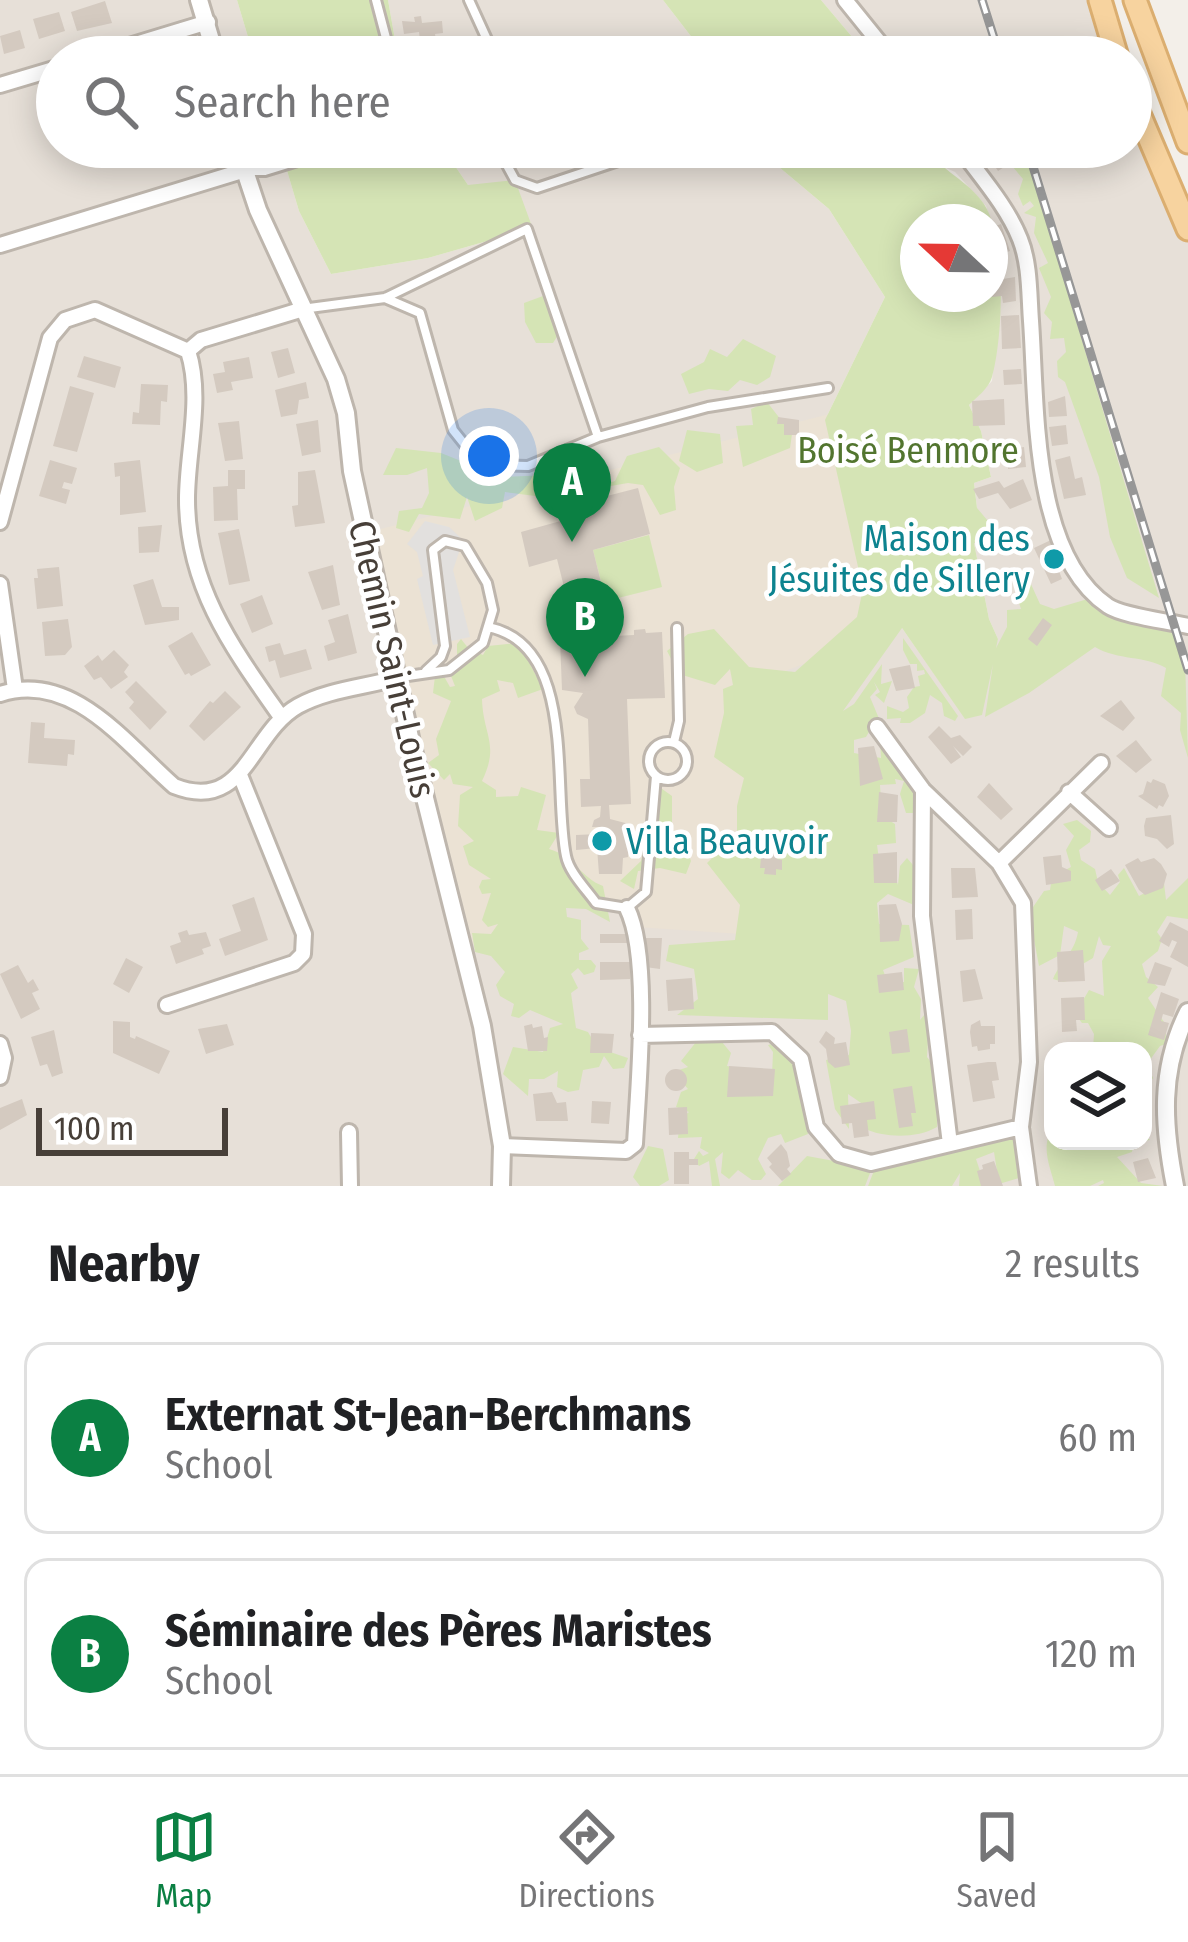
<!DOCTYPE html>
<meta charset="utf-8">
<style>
:root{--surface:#fff;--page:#f2f2f2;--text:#202124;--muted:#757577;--line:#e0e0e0;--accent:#0b8043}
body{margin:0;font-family:"Fira Sans Condensed",sans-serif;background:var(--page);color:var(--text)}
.controls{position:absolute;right:36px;bottom:36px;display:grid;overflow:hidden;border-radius:24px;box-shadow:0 6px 30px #0003}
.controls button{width:108px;height:108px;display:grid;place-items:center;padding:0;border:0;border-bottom:3px solid var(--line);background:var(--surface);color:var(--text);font:60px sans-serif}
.compass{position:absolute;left:900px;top:204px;width:108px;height:108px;border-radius:50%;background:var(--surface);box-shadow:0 6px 30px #0003;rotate:292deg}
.scale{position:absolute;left:36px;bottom:30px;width:192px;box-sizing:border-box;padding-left:12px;border:6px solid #473f38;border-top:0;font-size:33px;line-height:42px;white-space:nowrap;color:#473f38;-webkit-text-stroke:9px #fff;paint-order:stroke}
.you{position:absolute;left:489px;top:456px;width:42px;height:42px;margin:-30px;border:9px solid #fff;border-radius:50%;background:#1a73e8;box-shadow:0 0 0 18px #1a73e833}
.badge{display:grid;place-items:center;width:78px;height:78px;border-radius:50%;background:var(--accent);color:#fff;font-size:39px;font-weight:700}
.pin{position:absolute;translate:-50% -99px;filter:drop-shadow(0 3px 6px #0008)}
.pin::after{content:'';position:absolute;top:63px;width:42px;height:36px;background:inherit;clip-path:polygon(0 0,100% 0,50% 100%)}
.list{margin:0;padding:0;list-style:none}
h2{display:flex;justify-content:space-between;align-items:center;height:156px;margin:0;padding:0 48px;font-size:51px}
h2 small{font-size:39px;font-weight:400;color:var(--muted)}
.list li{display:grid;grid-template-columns:78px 1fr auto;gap:36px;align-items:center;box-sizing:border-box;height:192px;margin:0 24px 24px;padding:0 24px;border:3px solid var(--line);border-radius:24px}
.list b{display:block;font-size:45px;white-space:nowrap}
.list p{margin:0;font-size:39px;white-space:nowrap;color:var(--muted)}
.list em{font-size:39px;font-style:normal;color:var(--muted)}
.icon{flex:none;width:66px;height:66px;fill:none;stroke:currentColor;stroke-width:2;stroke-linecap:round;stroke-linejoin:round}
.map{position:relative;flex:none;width:1188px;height:1186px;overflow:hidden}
.search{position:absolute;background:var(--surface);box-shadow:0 6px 30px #0003;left:36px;right:36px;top:36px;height:132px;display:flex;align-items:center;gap:30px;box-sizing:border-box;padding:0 42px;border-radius:66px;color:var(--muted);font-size:45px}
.sheet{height:588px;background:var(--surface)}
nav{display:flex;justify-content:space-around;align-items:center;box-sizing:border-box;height:168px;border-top:3px solid var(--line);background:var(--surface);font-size:33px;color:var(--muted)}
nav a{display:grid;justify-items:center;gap:6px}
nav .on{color:var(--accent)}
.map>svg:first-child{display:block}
.residential{fill:#e7e0d8;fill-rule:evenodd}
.education{fill:#ebe2d4}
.green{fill:#d5e4b5;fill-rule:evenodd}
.parking{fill:#e2e0de}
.building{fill:#d4cac0}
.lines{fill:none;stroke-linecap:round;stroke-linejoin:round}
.service-casing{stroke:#beb6ad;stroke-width:14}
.minor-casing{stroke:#beb6ad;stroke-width:20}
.tertiary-casing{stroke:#beb6ad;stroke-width:22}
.primary-casing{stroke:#dbae70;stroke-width:27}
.service{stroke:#fff;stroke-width:8}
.minor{stroke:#fff;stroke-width:14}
.tertiary{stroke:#fff;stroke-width:16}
.primary{stroke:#f7d39f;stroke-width:21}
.rail-casing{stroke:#979797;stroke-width:9}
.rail{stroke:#fff;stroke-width:4.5;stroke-dasharray:14;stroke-linecap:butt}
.culture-dot{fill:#0f9aa8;stroke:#fff;stroke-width:4.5}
.labels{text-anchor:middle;stroke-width:9;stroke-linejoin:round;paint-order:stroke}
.park-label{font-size:36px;fill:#52752f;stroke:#fff}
.culture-label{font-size:36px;fill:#0d838f;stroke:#fff;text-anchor:end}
.street-label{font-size:36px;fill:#473f38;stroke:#fff}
</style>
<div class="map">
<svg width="1188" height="1186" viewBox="0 0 1188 1186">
<rect width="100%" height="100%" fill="#f3efe9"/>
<path class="residential" d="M0,0H237L254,57H57V147H280L299,211L331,274L428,258L515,233L468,185L442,147H755L829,209L885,297L825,420L902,628L965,718L998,639L989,619L974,543L977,508L974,483L991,477L981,431L969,405L992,381L1002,260L986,206L955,172L935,163L927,147H1131V95L1188,229V1186H0ZM1053,1051H1143V1141H1053Z
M388,0H663L707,57H398Z
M821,0H1100L1117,57H889L883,52L869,57Z"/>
<path class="education" d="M849,409L892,631L769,677L756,935L636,927L627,908L556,904V939L461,945L365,533Z"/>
<path class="green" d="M237,0H388L398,57H254Z
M663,0H821L869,57H707Z
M280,147H442L468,185L515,180L534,232L515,233L428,258L331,274L299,211Z
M755,147H927C940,171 968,180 984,204C1007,239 1003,338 992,377C989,388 977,397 969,405L981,431L991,477L974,483L977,508L999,534L974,543L989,619L998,639L996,648L1007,627V610L1021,609L1019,603L1024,585L1030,582L1040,604L1054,609L1091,598L1122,620L1168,630L1181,641L1177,645L1185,659L1188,758L1180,730L1181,713L1161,696L1166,668C1144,655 1119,661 1095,647L1029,693L985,717L993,664L982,715L965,719L902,628L843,711L854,704L882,664L881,684L892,681L884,703L875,695L880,692L874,682L877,689L870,697L880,721L875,725L884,721L889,733L877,741L872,727L866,737L854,740V753L881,758L880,741L913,786V813H906L900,794L904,781L895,779L896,784L880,785L882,816L895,824L896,843L877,845L880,866L891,863L898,885L900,866L907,858L919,872L914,905L888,894L877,903L879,924L909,925L914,957L883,970L888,983L904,982V968L919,969L914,987L921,999L920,1020L930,1008L927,1057C943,1076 939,1103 937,1127C916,1139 884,1138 863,1128L867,1107L848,1094L849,1129L835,1109L826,1060L849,1055L851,1031L846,1001L828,994V1020L677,1015L698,999L694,969L666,961L669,945L735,940L740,905L707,863L737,834V806L744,778L714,757L724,713L723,689L733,685L730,669L715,685L679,674L667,651L688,634L714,629L749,667L795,672L857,617L863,589L825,420L885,297L829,209ZM918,222H990V294H918Z
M1008,147H1024L1159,598L1127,578L1110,537L1099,477L1065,382L1058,377L1057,361L1066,352L1064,338L1050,339L1052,322L1044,313L1051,297L1039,268L1048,263L1034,233L1036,217L1024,213L1034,206L1030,201L1023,206L1018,194L1023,179L1002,154Z
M543,296L565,324L553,343H536L525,322L524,303Z
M743,339L776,356L770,377L757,385L740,380L728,391L709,389L689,394L681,374L704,362L710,349L727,357Z
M767,402L792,434L790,448L743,467L736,426L753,425L751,409Z
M687,430L720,434L723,463L697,472L679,461Z
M659,447L680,468L674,487L676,510L660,515L643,485L628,483L576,492L615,481L627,456Z
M396,448L441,453L501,477L572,474L543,497L505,492L502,508L475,521L467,497L460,519L419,514L409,532L396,528L399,511L422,508L429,493L427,468L407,475H383Z
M649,535L662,587L606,601L593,550Z
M903,638L958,716L955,721L944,716L942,703L930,695L925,713L910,723H900L901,718L887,719V706L903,712L909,708L907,697L914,687L920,686L918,676L925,674L924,670L917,671V664H910L903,650Z
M461,639L469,649L483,655L488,646L519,643L543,689L518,698L513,683L497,680L500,691L482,699C483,735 500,744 482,781L496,790V797L518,796L521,787L546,795L537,830L559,833L549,849C574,856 581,878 603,886L610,922L586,909L566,908L567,917L581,920V939L589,949L579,953V960H591L596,966L594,972L584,975L578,968L571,974L578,988L571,993L576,1028L588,1032C596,1048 612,1053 628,1058L624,1068L613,1069L604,1056L599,1067L583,1070L579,1090L568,1092L557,1087L558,1071L544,1079H529L528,1096L503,1074L513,1047L543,1052L550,1028L563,1024L530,1010L519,1018L511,1016L514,1004L500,996L496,985L505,972L491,956L475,952L472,933L491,934L498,924L488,927L482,920L491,893L482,894L479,887L482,880L491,879L469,865L463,846L474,841L458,826L460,795L473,787L453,784L450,774L444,780L428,763L439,755L436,739L451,701L433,693L435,676L441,671L450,687L455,686L447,666L457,661V644Z
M658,786L672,796V839L685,846L691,861L686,874L660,868L638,871L634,889L620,881L641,861Z
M1077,820L1091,831L1090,842L1079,850L1081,860L1095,869L1098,882L1110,895L1120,882L1118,875L1124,868L1139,896L1164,883L1166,900L1188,878V919L1167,916L1157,932L1162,939L1158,951L1142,964L1146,977L1158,987L1148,998L1166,1025V1044L1160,1046L1147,1064L1153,1078L1144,1089L1143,1051L1093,1048L1094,1034L1088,1023H1082L1075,1014L1089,990L1104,996L1102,961L1111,946L1103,945L1099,936L1093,958L1081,965L1080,978L1063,982L1053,979C1061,960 1074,954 1078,932L1064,926L1060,955L1039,966L1029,913L1044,891L1050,890L1052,877L1071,867L1066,850L1074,836L1063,824Z
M700,1037L722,1042L731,1053L727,1066L772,1075L773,1052L768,1045L783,1041L798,1066L808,1134L785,1143L781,1134L768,1138L758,1159L766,1174L761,1180H752L738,1170L729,1179L721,1173L723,1152L715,1159L720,1186H712L709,1161L699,1166L694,1159L699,1151L703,1156L709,1153L700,1148L702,1137L678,1138L680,1119L689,1112L676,1107L681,1092L688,1089L681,1081L679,1070L688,1067L681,1061Z
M1053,1128V1141H1143V1133L1150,1140L1134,1142L1132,1152L1117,1157L1141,1183L1163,1186H1098L1104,1183L1103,1180L1090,1186H1055C1050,1166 1040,1146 1053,1128Z
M1014,1134L1019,1178L999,1184L994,1152L976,1159L985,1186H959L960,1173L952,1186H868L875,1168Z
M648,1146L663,1149L669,1180L659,1186H640L633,1177Z
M807,1156L872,1168L865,1186H778Z"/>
<path class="parking" d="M425,521L449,527L463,540L453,570L470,637L433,645L417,579L423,576L417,552L407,544Z"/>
<path class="building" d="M105,1L112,23L77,31L71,12Z
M59,12L65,31L39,39L33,19Z
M421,16L422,23L442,21L443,33L435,34L438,52H447L449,57H422L419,32L404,34L402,21L415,22L414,17Z
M20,30L25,48L4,54L0,36Z
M929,41L943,57H915L913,54Z
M551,43L564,48L567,57H514Z
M518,147H573L564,162L551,167L519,154Z
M997,147H1006L1015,160L998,171L987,154Z
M1001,224L1010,251L992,257L990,228Z
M1015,277L1016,301L1003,303L1002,296L992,297L991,281Z
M1019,315L1021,348L1002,349L1001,316Z
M288,348L295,373L278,378L271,352Z
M84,356L121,367L115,388L77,377Z
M249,357L253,378L231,382L233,390L217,393L213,374L225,372L223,362Z
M1021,369L1022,384L1004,385L1003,370Z
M306,382L309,398L299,400L297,414L281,417L275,390Z
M141,384L168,385L167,402L161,401L160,425L132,424L133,412L139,413Z
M70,386L94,393L77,452L53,446Z
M1065,396L1067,416L1049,417L1048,402Z
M1004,399L1005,425L973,426L972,401Z
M778,417L799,420V435H784V424H777Z
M318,420L321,452L302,456L296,424Z
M239,421L243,459L225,461L218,423Z
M1066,425L1068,444L1052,446L1049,427Z
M1024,447L1026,467L1008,469L1006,450Z
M1070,456L1075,479L1082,477L1086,495L1064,499L1055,460Z
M50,460L77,468L72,484L64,482L62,488L70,490L66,504L39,496Z
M140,460L146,512L120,515V476L115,477L114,463Z
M228,470H245V489H237L238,520L214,521L213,487L228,486Z
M315,470L325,523L295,527L292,506L298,505V472Z
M1023,479L1032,500L1010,509L998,493L979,499L973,489L999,481L1004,488Z
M638,488L650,534L593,550L604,594L568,603L557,559L529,567L521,532L575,517L572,505Z
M162,525L159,552L139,553L138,527Z
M239,529L250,581L229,585L218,533Z
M1051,540L1063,569L1059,571L1062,579L1051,584L1034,548Z
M333,565L340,605L322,610L308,572Z
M59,567L63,606L37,609L34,578H38L37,569Z
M153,579L162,607H179V620L145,625L133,585Z
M262,595L273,624L252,633L240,604Z
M348,614L357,653L328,661L324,646L335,642L328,620Z
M1043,618L1052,625L1037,646L1028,639Z
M68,619L72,647L65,655L45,656L42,622Z
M645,629L646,633L662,632L665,698L627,699L631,804L609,805L610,819L629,824L628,857L623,858L622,874H599L597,848L576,850V835L599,834L600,827H592L594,820L600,817L601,806L581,807L580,779H590L588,719L577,714L574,707L583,693L562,690L560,639L634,635V630Z
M192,632L211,665L191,676L189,673L185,675L168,646Z
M280,643L284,655L306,649L312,669L280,678L275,660L269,662L265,647Z
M114,650L129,665L124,672L128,677L111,689L101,677L94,680L84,666L98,655L102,661Z
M910,665L915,688L896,691L889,669Z
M136,681L167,712L150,730L129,708L134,702L125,692Z
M225,691L241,707L204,741L189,726L210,701L213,703Z
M1121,700L1135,718L1123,731L1100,716Z
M31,722L45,723L44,738L75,740L74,755L68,754L67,766L28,763Z
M939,726L951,738L960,735L972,747L963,756L953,746L961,757L951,764L928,737Z
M1136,740L1152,760L1136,773L1116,756Z
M874,746L883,779L860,786L858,748Z
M1153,779L1165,784L1169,796L1163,807L1159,805L1157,809L1138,796L1143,794L1147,781L1151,783Z
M989,783L1013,809L1001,820L977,797Z
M879,792L898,795L897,822H877Z
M1171,815L1174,844L1167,849L1157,839L1145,836L1144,826L1146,818Z
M767,852L778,853L777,859L782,860V870L776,869V875L764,874L765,868H760L761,858H766Z
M897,852V883H874L873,854Z
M1061,855L1062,867L1071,871V881L1046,885L1043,857Z
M1138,858L1141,862L1154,858L1161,864L1167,874L1163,888L1145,895L1139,890L1125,865Z
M951,868H975L978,897L952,898Z
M1111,869L1120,881L1102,891L1095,880Z
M254,897L268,940L225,956L219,939L241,931L232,905Z
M896,904L902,924L899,941L880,942L879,905Z
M972,909L973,939L956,940L955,910Z
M1170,922L1188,931V967L1170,957L1177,942L1172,940L1169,947L1159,941Z
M187,930L189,935L206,932L211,946L202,949L204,954L176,964L170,946L181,942L178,933Z
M600,934H629V943H600Z
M646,938H662L660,969L645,967Z
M1083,950L1085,981L1058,982L1057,952Z
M126,958L143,967L129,993L113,984Z
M600,962H630V979L600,980Z
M1155,962L1172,968L1165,986L1147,983Z
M18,965L28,983L33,979L39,990L32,993L40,1009L21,1019L0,974Z
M975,969L983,999L963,1002L960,971Z
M902,972L904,990L879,993L877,975Z
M692,978L694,1009L668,1011L666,980Z
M1161,992L1179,999L1173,1017L1163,1014L1161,1021L1169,1023L1164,1040L1148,1035Z
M1084,997L1085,1020H1076L1077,1031L1062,1032L1061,998Z
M980,1020L981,1026H995V1044H990V1049L978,1051L977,1046L972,1047L970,1032L971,1025Z
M113,1021L130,1022V1037L135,1039L136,1036L170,1051L159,1074L113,1053Z
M227,1024L234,1045L206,1054L198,1029Z
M532,1024L533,1028L542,1026L544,1038L548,1037L547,1051H528L524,1026Z
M907,1029L910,1052L892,1054L889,1032Z
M54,1030L63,1073L52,1077L47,1064L40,1066L31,1037Z
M826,1031L835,1038L834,1044L846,1042L850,1065L835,1068L828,1062L826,1049L819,1042Z
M591,1033L614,1034L612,1053H590Z
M988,1062H996L999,1080L992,1081L995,1098L973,1102L967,1065Z
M729,1066L775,1069L773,1096L727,1097Z
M665 1080a11 11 0 1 1 22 0a11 11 0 1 1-22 0Z
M912,1086L916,1113H911L913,1126L899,1128L893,1089Z
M552,1092L557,1103L566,1102L568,1121H536L533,1094Z
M22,1099L27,1115L0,1130V1108Z
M592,1101L611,1102L609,1124L591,1123Z
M874,1101L876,1119L867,1120L869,1136L854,1138L852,1123L842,1124L840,1106Z
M687,1107L688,1134L669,1135L668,1108Z
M781,1144L787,1152L790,1166L787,1169L791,1174L782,1181L769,1167L772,1164L767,1158Z
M674,1152H689V1159H698V1165H689V1184H674Z
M1148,1158L1156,1178L1138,1182L1133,1162Z
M994,1161L1003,1186H981L977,1171L983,1169L982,1165Z"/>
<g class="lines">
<g class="service-casing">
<path id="service" d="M376,0L391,57
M469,0L495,57
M501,147L502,156L515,180L537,188L660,147
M244,171H265L343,147
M385,298L420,313L453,430L481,465L528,466L598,437L708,407L828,388
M302,309L385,298L527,229L598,437
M488,627C578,645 552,789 566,856C569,872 586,889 596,903L627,908L646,892L656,776
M401,677L449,670L483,643L493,610L487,583L465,546L445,541L433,550L445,646L441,657L426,671
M674,742L679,721L677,628
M649 761a19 19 0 1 1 38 0a19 19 0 1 1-38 0Z"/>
</g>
<g class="minor-casing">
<path id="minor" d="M845,0L891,57
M93,57L208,22
M0,85L57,68
M959,147C980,176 1007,206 1020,239C1030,264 1029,294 1031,321C1037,404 1031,554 1108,606C1123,616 1168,621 1188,626
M0,245L242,171
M188,351C203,397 187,452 187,499C187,587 233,649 281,717
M188,351L201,340L300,310
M0,522L50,338L65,320L95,310L188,351
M0,584L15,689
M0,694C72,670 126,744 174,786C245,814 250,733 298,706C329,689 367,687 400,677
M877,727L923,790L999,863L1023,903L1029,1062L1021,1127L1029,1186
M923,790L922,916L950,1144
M1069,792L1109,828
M999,863L1101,763
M167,1005L294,963L303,954L304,934L240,775
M640,1035L772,1032L801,1059L816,1127L839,1154L871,1163L1021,1127
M0,1044L4,1058L0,1077
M349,1132L350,1186
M502,1146L626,1151L635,1144C638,1086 651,957 627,908"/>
</g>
<g class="tertiary-casing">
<path id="tertiary" d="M199,0L216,57
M237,147L258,210L336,379L346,413L352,471L411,742L482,1026L502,1146L501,1186
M1175,1186C1163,1125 1159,1070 1188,1012"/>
</g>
<g class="primary-casing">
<path id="primary" d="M1100,0L1117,57
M1135,0L1188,142
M1131,95L1188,229"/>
</g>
<use href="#service" class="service"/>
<use href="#minor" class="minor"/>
<use href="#tertiary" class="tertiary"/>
<use href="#primary" class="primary"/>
<g class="rail-casing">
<path id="rail" d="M982,0L1000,57
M1027,147L1188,670"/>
</g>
<use href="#rail" class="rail"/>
</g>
<g class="culture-dot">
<circle cx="1054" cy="559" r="12"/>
<circle cx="602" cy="841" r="12"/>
</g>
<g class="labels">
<g class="park-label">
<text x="908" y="463">Boisé Benmore</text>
</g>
<g class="culture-label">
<text x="1030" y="551">Maison des<tspan x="1030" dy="41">Jésuites de Sillery</tspan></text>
<text x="626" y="854" text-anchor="start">Villa Beauvoir</text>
</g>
<g class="street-label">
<text transform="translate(393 659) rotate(77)" y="13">Chemin Saint-Louis</text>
</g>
</g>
</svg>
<div class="controls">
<button><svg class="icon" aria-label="layers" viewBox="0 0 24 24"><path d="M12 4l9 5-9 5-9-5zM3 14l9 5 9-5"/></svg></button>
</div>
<svg class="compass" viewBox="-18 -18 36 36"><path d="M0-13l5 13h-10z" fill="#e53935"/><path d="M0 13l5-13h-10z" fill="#757577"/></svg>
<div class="scale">100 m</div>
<div class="you"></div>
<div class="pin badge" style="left:572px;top:542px">A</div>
<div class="pin badge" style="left:585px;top:677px">B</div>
<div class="search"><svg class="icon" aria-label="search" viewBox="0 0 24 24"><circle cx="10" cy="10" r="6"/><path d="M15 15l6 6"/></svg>Search here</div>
</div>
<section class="sheet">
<h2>Nearby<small>2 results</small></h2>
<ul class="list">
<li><span class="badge">A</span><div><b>Externat St-Jean-Berchmans</b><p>School</p></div><em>60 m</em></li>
<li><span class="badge">B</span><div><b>Séminaire des Pères Maristes</b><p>School</p></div><em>120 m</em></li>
</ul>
</section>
<nav>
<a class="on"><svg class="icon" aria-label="map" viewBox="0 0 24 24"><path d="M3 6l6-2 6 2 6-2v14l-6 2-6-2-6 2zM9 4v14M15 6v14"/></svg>Map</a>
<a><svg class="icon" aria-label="directions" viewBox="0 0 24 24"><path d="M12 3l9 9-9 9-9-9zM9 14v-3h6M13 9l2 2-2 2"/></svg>Directions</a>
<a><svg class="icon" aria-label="saved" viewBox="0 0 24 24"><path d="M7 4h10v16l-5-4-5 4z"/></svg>Saved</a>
</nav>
